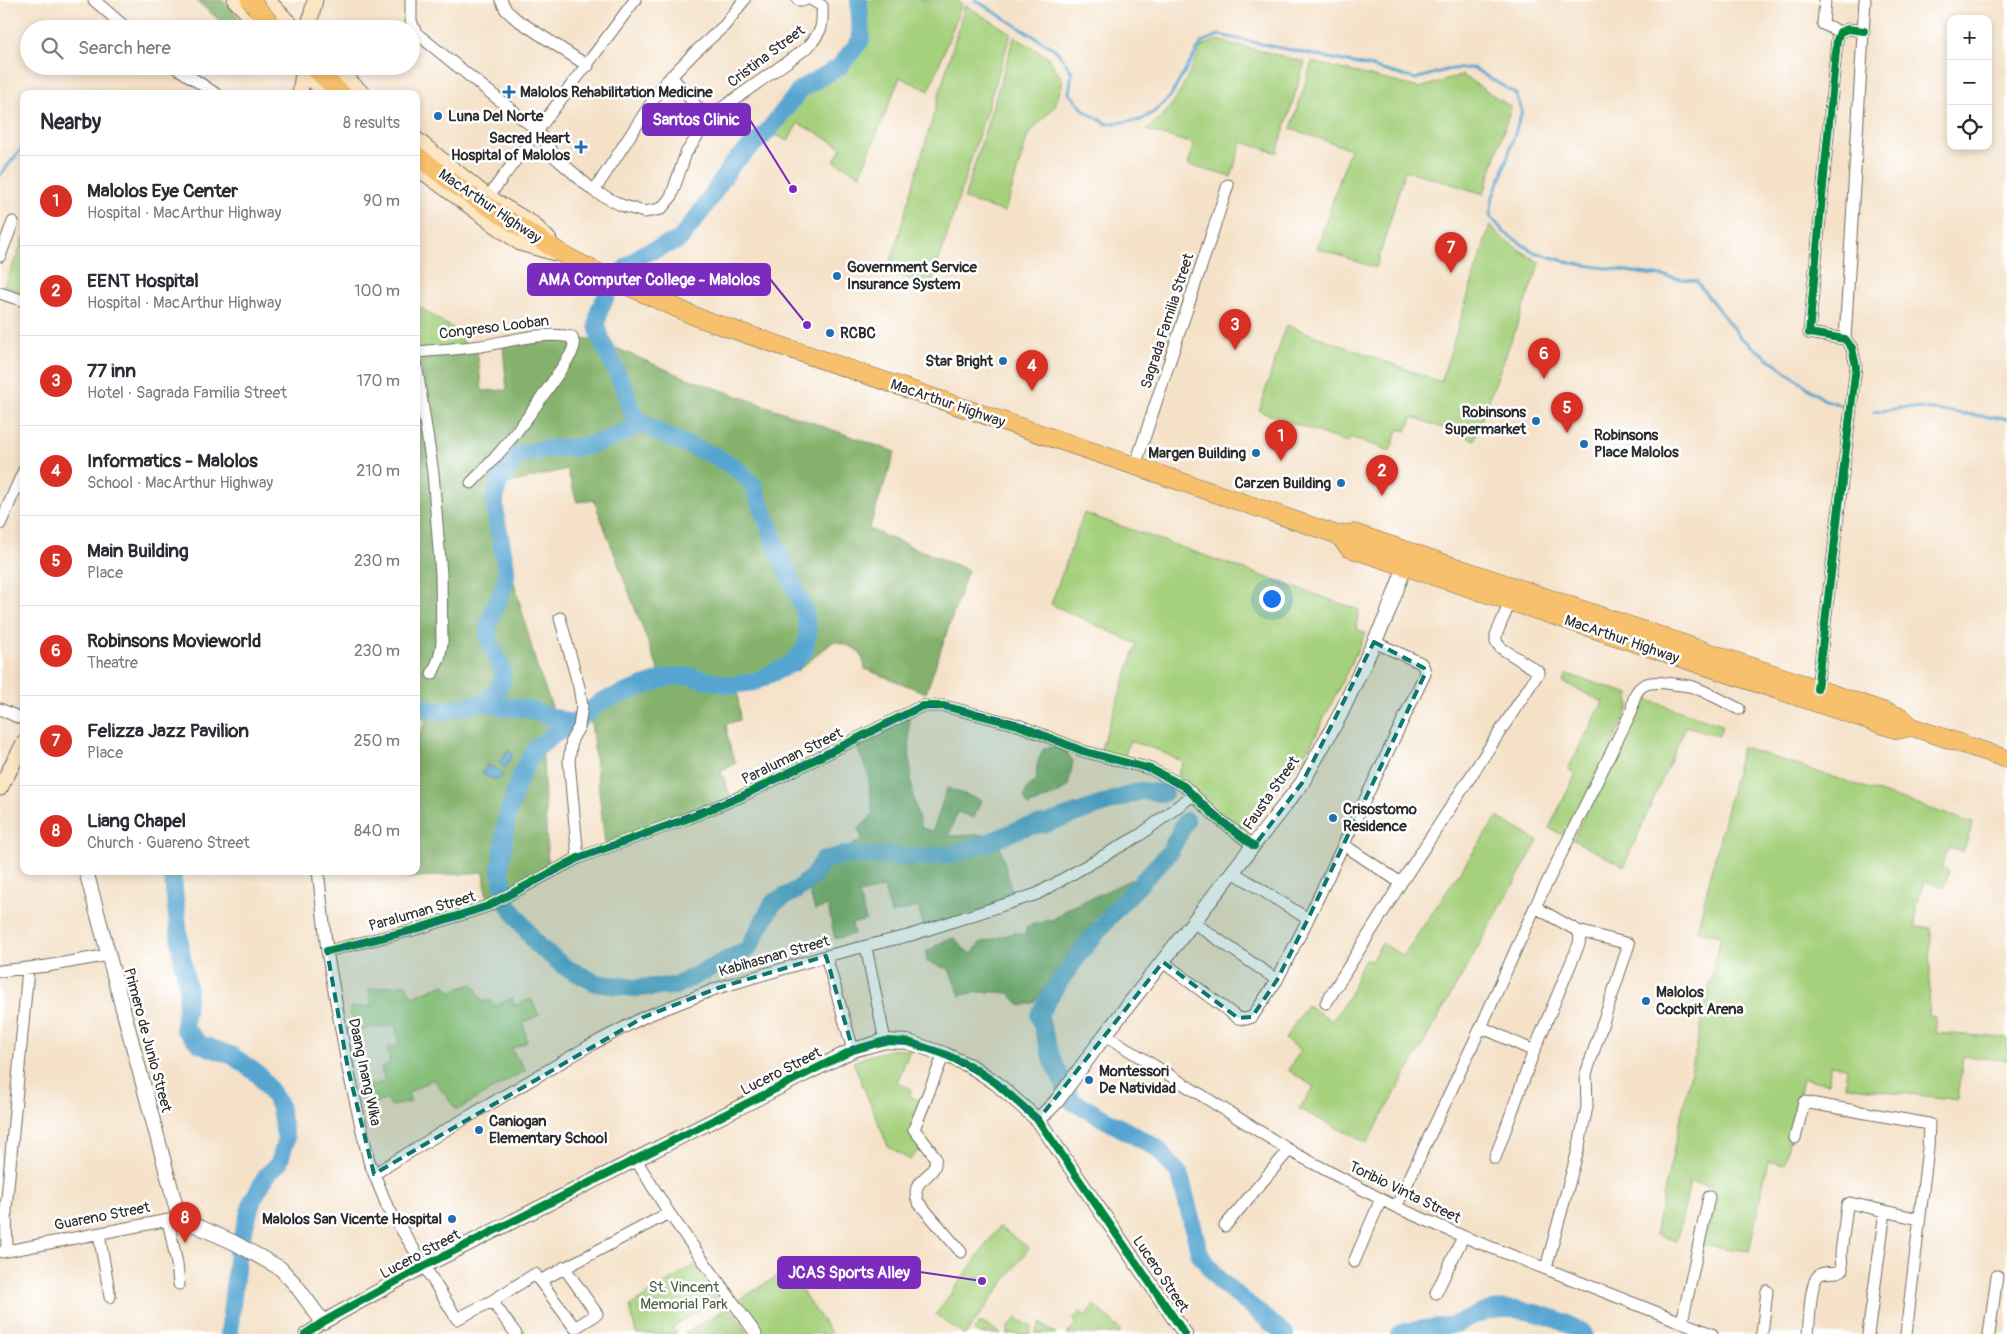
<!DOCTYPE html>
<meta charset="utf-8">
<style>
:root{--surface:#fff;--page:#f2f2f3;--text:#2b2b33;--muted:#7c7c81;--line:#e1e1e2;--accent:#d93025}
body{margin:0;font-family:Pangolin,sans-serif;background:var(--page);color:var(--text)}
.controls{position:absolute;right:15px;top:15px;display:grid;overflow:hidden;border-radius:10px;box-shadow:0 2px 8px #0003}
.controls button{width:45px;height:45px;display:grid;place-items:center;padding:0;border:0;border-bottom:1px solid var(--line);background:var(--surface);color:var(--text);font:25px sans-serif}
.you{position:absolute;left:1271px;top:598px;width:18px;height:18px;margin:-12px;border:4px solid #fff;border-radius:50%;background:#1a73e8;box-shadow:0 0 0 8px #1a73e833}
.badge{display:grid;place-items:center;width:32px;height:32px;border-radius:50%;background:var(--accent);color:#fff;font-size:16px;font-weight:700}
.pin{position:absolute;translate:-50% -41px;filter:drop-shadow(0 1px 2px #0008)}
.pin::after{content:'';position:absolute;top:26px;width:18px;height:15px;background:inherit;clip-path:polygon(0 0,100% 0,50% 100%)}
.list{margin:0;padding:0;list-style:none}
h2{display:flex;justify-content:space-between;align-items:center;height:65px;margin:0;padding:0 20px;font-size:21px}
h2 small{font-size:16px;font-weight:400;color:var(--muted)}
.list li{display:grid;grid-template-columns:32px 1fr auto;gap:15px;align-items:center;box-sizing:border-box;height:90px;padding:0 20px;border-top:1px solid var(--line)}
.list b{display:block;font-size:19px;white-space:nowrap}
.list p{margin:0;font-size:16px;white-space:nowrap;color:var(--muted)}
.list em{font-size:16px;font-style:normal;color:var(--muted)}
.icon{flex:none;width:28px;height:28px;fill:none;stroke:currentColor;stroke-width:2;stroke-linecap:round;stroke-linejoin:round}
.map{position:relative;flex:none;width:2007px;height:1334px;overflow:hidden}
.search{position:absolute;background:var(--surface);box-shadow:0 2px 8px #0003;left:20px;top:20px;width:400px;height:55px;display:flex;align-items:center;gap:12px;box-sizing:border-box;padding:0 18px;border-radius:28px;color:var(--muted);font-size:19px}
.panel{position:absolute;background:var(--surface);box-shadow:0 2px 8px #0003;left:20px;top:90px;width:400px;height:785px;border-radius:10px}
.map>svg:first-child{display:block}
.green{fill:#a5d07c;stroke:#687e54}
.forest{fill:#84b26c;stroke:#586e4c}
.water{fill:#56a5d0;stroke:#40687e}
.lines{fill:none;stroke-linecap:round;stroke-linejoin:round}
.stream{stroke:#56a5d0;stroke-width:3}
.river{stroke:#56a5d0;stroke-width:18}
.minor-casing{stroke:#716b62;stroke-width:13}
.tertiary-casing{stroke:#716b62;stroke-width:16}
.secondary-casing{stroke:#716b62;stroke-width:17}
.trunk-casing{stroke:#716b62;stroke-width:19}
.minor{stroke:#fff;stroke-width:11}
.tertiary{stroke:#fff;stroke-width:14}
.secondary{stroke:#fce6c4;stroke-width:15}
.trunk{stroke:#f7c06c;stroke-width:18}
.trunk-bridge-casing{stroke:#716b62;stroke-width:19;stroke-linecap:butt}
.trunk-bridge{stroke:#f7c06c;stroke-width:18}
.cycleway-casing{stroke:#fff;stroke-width:11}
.cycleway{stroke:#00873e;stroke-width:8}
.marked{fill:#0f766e;fill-opacity:0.2;stroke:#0f766e;stroke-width:4;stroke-dasharray:10 6;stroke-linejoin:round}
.poi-dot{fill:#1f6fb2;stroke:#fff;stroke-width:2}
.labels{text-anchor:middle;stroke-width:5;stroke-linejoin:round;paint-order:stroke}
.street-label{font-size:15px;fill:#2b2b2b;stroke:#fff}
.poi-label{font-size:15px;font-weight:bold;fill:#2b2b2b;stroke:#fff;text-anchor:start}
.park-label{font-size:15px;fill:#505d43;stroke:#fff}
.leader{fill:none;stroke:#7b2cbf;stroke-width:2}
.callout-dot{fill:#7b2cbf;stroke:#fff;stroke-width:2}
.callout{fill:#7b2cbf;stroke:#7b2cbf;stroke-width:2}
.callout-label{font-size:16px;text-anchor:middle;font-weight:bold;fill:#fff}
</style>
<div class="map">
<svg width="2007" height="1334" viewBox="0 0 2007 1334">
<rect width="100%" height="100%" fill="#fff"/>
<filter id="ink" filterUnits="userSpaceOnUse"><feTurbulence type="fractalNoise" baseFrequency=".02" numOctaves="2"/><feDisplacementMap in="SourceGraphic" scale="10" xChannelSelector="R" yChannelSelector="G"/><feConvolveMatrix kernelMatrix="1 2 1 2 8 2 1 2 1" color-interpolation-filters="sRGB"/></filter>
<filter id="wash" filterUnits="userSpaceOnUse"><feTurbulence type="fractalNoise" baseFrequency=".0096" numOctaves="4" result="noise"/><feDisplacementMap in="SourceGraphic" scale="20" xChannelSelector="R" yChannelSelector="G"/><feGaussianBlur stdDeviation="1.12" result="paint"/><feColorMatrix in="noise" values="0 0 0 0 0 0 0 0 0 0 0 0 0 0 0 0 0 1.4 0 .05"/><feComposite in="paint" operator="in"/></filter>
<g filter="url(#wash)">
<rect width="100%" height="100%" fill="#f4e1c7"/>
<path class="green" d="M864,0H957L962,4L929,91L900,77L860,175L834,161L842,147L798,123L788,141L772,133L804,92L842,70L865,41Z
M965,5L1011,33L931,286L888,272Z
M1014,37L1048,57L1063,81L1055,106L1028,135L1005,212L964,199Z
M1217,40L1305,62L1277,153L1242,142L1231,177L1188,165L1194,144L1146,130C1178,106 1185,81 1202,46Z
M1312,62L1420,88L1462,75L1511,107L1484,194L1405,170L1376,268L1317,248L1350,149L1291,129Z
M1490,225L1503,239L1540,263L1474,440L1413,417L1406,431L1399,429L1390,451L1350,437L1348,443L1259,411L1286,325L1441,382Z
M24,238V290L22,293L4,286Z
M416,305L463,335L464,347L416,351Z
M1084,513L1359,610L1356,625L1358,630L1366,633L1311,745L1244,834L1177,776L1183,762L1158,750L1129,741L1123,763L1098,757L1137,644L1051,604Z
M1567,674L1629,694V708L1570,839L1549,828L1576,774L1568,769L1603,702L1563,682Z
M1639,697L1722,725L1719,736L1686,726L1624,866L1573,840Z
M1742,747L1973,823L1963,852L1949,847L1941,867L1949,871L1944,887L1924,881L1916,905L1915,927L1931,928L1929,1016L1935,1017V1033L2007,1038V1060L1963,1056L1958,1100L1845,1086L1847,1067L1830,1065L1829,1083L1803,1079L1784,1165L1768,1161L1749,1251L1702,1245L1712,1187L1690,1182L1677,1241L1655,1234L1721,936L1697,931Z
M1497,817L1538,841L1367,1143L1299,1109L1314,1087L1288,1070L1301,1050L1285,1039L1307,1005L1332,1021C1339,1011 1347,1000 1352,990C1357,979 1357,968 1366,960L1371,961L1382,943L1403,956Z
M406,984L412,997L444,984L450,991L473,984L483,1002L490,1000L496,1006L512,998L514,1006L531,999L539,1015L523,1023L527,1042L511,1049L526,1070L457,1110L433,1079L408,1093L411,1102L391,1106L387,1100L367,1104L363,1086L385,1082L381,1067L390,1064L387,1048L399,1044L395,1025L353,1031L349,1008L372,1006L369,989Z
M891,1050H910L897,1083L912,1089L909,1096L929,1105L914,1131L923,1145L910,1160L888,1146L853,1062L871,1055Z
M999,1227L1029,1248L966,1334H963L936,1314Z
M694,1265L719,1298L672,1327L677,1334H636L630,1306Z
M787,1270L832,1334H761L737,1301Z
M1094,1305L1121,1331L1119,1334H1067L1075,1325L1073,1320L1080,1312L1085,1316Z
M729,1307L749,1334H684Z
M1017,1318L1033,1328L1030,1334H1007L1009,1331L1007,1328Z
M981,1322L1001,1334H978L974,1330Z
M1041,1323L1056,1334L1035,1333Z"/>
<path class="forest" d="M196,0H224L239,18L229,29Z
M569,338L595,339L679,375L895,452L869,529L968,570L926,693L865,669C862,647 854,648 834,641L797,671L737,686L740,720L726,724L729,744L736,763L721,772L732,799L605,844L589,704L661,677L594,500L577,502L567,469L506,484L500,497L501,518L511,571L537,667L560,728L542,736L548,871L487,903L484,872L407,878L406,871H416V741L426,721L416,714V428L428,426L419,362L423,355L477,350L482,391L507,390L503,346Z
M909,715C910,751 908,794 922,828L933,831L947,788L981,800L974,818L957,812L949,836L999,834L1000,845L1014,900L924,928L918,907L891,914L884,888L859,894L866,920L852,924L854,934L835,939L828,906L815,910L807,884L824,862L840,851L863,840L858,829L873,815L868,774L856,745Z
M1053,747L1065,750L1073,761L1068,787L1059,793L1028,806L1024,798L1027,788L1037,780C1035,768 1038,759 1044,748Z
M1139,876L1098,915L1060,964L1035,1002L1021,1006L1009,993C992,991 977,991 960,996L949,969L927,962L926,952L945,940L955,938L963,948L972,954L980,943L1016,932L1025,935L1027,926L1054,919L1065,910Z"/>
<path class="water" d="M508,750L513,754L505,768L499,764Z
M487,765L503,772L501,778L495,780L482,774Z"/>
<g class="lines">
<path class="stream" d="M975,0L1056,50L1072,72L1069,93L1085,111L1107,124L1141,120L1154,112L1170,97L1202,42L1219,35L1372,67L1415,79L1450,69L1473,68L1516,94L1522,111L1502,175L1493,196L1490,216L1505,233L1534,252L1571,263L1696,281L1740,337L1823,399L1846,407
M0,175L24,146
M1874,412L1908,407L2007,419"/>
<path class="river" d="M625,269L643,254L679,240L701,212L733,163L767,132L801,89L839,67L861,40L859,0
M485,702C489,698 495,694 498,689C513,667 485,651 488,629C490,610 504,595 506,576C507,570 505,563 504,557C499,525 484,495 509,467C512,464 515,458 519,456C534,447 561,449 579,447C602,443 622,436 641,422
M416,703L437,712L485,702L504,707L528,709L573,724L552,736L536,748L521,774L507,817L500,869L507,903L537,945L565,967L596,983L634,988L675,986L748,949L773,903L797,890L813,876L823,860L844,855L921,857L954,854L992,841L1022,828L1048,823L1140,791L1164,793
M573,724L602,701L669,677L689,676L730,685L754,682L791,664L805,649L808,633L805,612L778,550L753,485L740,471L717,457L661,434L641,422L632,413L624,388L602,342L597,326L599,310L607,295
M1186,821L1169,853L1117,908L1084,948L1055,988L1039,1015L1051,1057L1072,1101L1157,1148L1180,1175L1200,1255L1221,1282L1285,1334
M172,871L181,952L188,990L184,1028L200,1044L233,1056L259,1075L279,1104L286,1140L279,1163L267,1175L253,1199L238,1250L229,1334
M1399,1334C1416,1328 1435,1329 1452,1325C1466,1322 1479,1312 1492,1310C1521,1306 1561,1317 1584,1334"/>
</g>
</g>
<g filter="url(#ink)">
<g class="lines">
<g class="minor-casing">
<path id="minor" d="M94,0L127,29
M411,0V21L416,33L538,131L556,158L594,191L621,205L644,212L661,209L671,197L686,153L708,120L722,108L808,47C822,31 823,27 822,6L812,0
M501,0L506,10L516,19L588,66
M798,0H805
M1825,0L1823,24L1840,32
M174,66L216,94
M671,76L708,120
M594,191L663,85L694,53L725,25L744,0
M488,197L635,0
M0,256L13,222
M0,293L24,301
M1845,339L1865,0
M416,352C438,350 460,349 481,346C511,341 543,331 572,337L574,346L571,354C541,400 510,445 471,483
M416,363L433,473L441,575L442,643L439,659L432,674
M1135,466L1228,185
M0,524L24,470
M560,618L579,687L582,706L579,727L572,739L569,761L578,858
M1817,689L1856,366L1852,348L1845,339L1809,333L1837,40L1840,32L1848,29L1864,31
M0,709L24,720
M1344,845L1401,883
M318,871L327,951L348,1069L369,1161L387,1206L457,1319L492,1301L535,1274L540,1281
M1233,872L1308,919
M1194,923L1277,980
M866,947L885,1041
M327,951L413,930L488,906L578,858L689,818L742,796L922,706H944L1018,725L1083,751L1151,769L1184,786L1216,817L1254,846
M826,956L853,1050
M1163,962L1238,1018L1246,1019L1252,1017L1277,980L1308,919L1425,674L1424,668L1421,663L1374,642
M0,971L47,966L109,955
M1326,1003L1401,883L1539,672L1501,648L1496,642V635L1510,602
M1481,1027L1534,1051
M1105,1035L1294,1153L1396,1207L1467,1238L1712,1334
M944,1054L914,1129C919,1136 933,1152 935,1158C939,1178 908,1177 918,1202L961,1252
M1795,1138L1804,1102L1929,1124L1928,1148L1906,1334
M1495,1158L1534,1051L1579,944L1580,936L1578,931L1535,907
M636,1160L669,1213L756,1334
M374,1174L444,1131L589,1046L644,1017L718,988L826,956L911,935L1037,894L1140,835L1193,795
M1396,1207L1481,1027L1535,907L1632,710C1634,682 1649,680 1673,684C1680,685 1689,685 1696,688C1711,694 1725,702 1739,709
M168,1220L177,1264L179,1284
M1225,1226L1289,1150
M99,1234L110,1297
M7,1251L6,1209L28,969
M2,1252L179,1218
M1354,1262L1381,1199
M564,1267L597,1314L575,1328L540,1281L669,1213
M1546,1268L1578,1150L1587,1107L1586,1074L1629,944L1578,931
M1436,1293L1463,1237
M492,1301L516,1334
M1682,1322L1709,1197
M305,1334L323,1322
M1762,1334L1767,1291
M1808,1334C1810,1321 1809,1283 1819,1275C1825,1270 1835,1275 1842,1270L1841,1253L1847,1205L1850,1203L1919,1219
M1868,1334L1885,1212
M1989,1334L1997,1276"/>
</g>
<g class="tertiary-casing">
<path id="tertiary" d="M86,871L179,1218L233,1242L280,1268L295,1284L323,1322L424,1266L853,1050L885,1041L908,1042L944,1054L972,1067L996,1083L1038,1120L1185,1334
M1038,1120L1056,1102L1105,1035L1302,783L1340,715L1387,615L1408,558"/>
</g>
<g class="secondary-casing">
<path id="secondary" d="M235,0L262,29
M267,0L295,29
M308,29L315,0
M297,66L327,94
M334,66L363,94
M300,94L304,66
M416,139L488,197L533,224L549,240
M416,167L520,243L555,253
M0,788L24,743"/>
</g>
<g class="trunk-casing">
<path id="trunk" d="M312,66L342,94
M416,155L459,188L564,255L607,277L699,318L1338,535L1354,533L1411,552L1901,717L1912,727L2007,759
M1338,535L1349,548L1898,730L1912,727"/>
</g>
<use href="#minor" class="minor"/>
<use href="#tertiary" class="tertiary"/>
<use href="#secondary" class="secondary"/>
<use href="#trunk" class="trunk"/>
<g class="trunk-bridge-casing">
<path id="trunk-bridge" d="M250,0L275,29"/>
</g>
<use href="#trunk-bridge" class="trunk-bridge"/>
<g class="cycleway-casing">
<path id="cycleway" d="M1817,689L1856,366L1852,348L1845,339L1809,333L1837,40L1840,32L1848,29L1864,31
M327,951L413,930L488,906L578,858L689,818L742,796L922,706H944L1018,725L1083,751L1151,769L1184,786L1216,817L1254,846
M305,1334L323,1322L424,1266L853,1050L885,1041L908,1042L944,1054L972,1067L996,1083L1038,1120L1185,1334"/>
</g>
<use href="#cycleway" class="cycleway"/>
</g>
</g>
<path class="marked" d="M1374,642L1424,668L1425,674L1308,919L1277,980L1252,1017L1238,1018L1163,962L1038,1120L996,1083L944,1054L908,1042L885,1041L853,1050L826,956L718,988L644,1017L374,1174L348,1069L327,951L413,930L488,906L578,858L742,796L922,706H944L1018,725L1083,751L1151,769L1193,795L1254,846L1302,783Z"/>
<g class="poi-dot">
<path d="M506.5 84.5h5v5h5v5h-5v5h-5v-5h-5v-5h5z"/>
<circle cx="438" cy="116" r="5"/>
<path d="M578.5 139.5h5v5h5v5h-5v5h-5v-5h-5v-5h5z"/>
<circle cx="837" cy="276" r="5"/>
<circle cx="830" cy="333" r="5"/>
<circle cx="1003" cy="361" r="5"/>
<circle cx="1536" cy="421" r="5"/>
<circle cx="1584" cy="444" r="5"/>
<circle cx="1256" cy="453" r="5"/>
<circle cx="1341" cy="483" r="5"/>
<circle cx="1333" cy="818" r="5"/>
<circle cx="1646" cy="1001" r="5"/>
<circle cx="1089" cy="1080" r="5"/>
<circle cx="479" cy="1130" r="5"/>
<circle cx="452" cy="1219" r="5"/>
</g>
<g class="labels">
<g class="street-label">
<text transform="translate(766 56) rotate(-37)" y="5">Cristina Street</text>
<text transform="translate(490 206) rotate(34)" y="5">MacArthur Highway</text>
<text transform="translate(1167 321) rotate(-72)" y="5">Sagrada Familia Street</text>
<text transform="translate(494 327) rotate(-7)" y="5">Congreso Looban</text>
<text transform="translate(948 403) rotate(19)" y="5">MacArthur Highway</text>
<text transform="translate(1622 639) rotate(19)" y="5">MacArthur Highway</text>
<text transform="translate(792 756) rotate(-26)" y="5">Paraluman Street</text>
<text transform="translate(1271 793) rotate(-55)" y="5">Fausta Street</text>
<text transform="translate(422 911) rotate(-16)" y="5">Paraluman Street</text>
<text transform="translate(774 956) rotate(-16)" y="5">Kabihasnan Street</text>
<text transform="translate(148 1040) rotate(75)" y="5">Primero de Junio Street</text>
<text transform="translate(781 1071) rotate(-27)" y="5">Lucero Street</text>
<text transform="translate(365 1072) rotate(78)" y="5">Daang Inang Wika</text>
<text transform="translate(1405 1192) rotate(26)" y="5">Toribio Vinta Street</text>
<text transform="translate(102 1216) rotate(-11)" y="5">Guareno Street</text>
<text transform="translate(420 1254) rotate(-28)" y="5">Lucero Street</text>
<text transform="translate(1161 1274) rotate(56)" y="5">Lucero Street</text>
</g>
<g class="poi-label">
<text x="520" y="97">Malolos Rehabilitation Medicine</text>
<text x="448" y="121">Luna Del Norte</text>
<text x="570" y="143" text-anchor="end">Sacred Heart<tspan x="570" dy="17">Hospital of Malolos</tspan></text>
<text x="847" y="272">Government Service<tspan x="847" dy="17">Insurance System</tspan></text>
<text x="840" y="338">RCBC</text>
<text x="993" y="366" text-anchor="end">Star Bright</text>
<text x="1526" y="417" text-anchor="end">Robinsons<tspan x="1526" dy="17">Supermarket</tspan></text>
<text x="1594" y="440">Robinsons<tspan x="1594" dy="17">Place Malolos</tspan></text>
<text x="1246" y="458" text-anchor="end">Margen Building</text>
<text x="1331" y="488" text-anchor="end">Carzen Building</text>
<text x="1343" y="814">Crisostomo<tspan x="1343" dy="17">Residence</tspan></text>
<text x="1656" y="997">Malolos<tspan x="1656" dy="17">Cockpit Arena</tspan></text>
<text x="1099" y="1076">Montessori<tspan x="1099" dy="17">De Natividad</tspan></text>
<text x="489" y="1126">Caniogan<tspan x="489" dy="17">Elementary School</tspan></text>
<text x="442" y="1224" text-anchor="end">Malolos San Vicente Hospital</text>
</g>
<g class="park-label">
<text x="684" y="1292">St. Vincent<tspan x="684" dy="17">Memorial Park</tspan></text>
</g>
</g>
<path class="leader" d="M793 189L750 120M807 325L770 279M982 1281L920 1272"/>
<g class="callout-dot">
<circle cx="793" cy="189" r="5"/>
<circle cx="807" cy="325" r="5"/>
<circle cx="982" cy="1281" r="5"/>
</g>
<g class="callout">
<rect x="643" y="104" width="107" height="31" rx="5"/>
<rect x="528" y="264" width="242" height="31" rx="5"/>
<rect x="778" y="1257" width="142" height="31" rx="5"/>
</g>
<g class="callout-label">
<text x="696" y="125">Santos Clinic</text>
<text x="649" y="285">AMA Computer College - Malolos</text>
<text x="849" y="1278">JCAS Sports Alley</text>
</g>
</svg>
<div class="controls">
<button>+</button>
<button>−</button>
<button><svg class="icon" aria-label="locate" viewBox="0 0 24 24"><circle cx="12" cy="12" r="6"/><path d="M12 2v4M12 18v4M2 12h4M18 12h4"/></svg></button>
</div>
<div class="you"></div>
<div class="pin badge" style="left:1281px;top:461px">1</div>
<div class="pin badge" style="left:1382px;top:496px">2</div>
<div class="pin badge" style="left:1235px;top:350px">3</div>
<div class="pin badge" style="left:1032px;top:391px">4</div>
<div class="pin badge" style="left:1567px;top:433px">5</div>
<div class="pin badge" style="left:1544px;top:379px">6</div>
<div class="pin badge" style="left:1451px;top:273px">7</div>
<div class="pin badge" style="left:185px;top:1243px">8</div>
<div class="search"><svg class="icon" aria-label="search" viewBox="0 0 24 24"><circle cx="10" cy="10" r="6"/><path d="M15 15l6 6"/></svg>Search here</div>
<section class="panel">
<h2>Nearby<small>8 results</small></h2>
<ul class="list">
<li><span class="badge">1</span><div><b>Malolos Eye Center</b><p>Hospital · MacArthur Highway</p></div><em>90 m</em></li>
<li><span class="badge">2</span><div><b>EENT Hospital</b><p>Hospital · MacArthur Highway</p></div><em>100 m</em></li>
<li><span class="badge">3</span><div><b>77 inn</b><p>Hotel · Sagrada Familia Street</p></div><em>170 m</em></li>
<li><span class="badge">4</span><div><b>Informatics - Malolos</b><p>School · MacArthur Highway</p></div><em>210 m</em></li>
<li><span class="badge">5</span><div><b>Main Building</b><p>Place</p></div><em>230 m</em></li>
<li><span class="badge">6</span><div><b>Robinsons Movieworld</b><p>Theatre</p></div><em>230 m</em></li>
<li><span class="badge">7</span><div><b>Felizza Jazz Pavilion</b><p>Place</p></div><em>250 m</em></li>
<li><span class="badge">8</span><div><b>Liang Chapel</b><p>Church · Guareno Street</p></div><em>840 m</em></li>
</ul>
</section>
</div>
